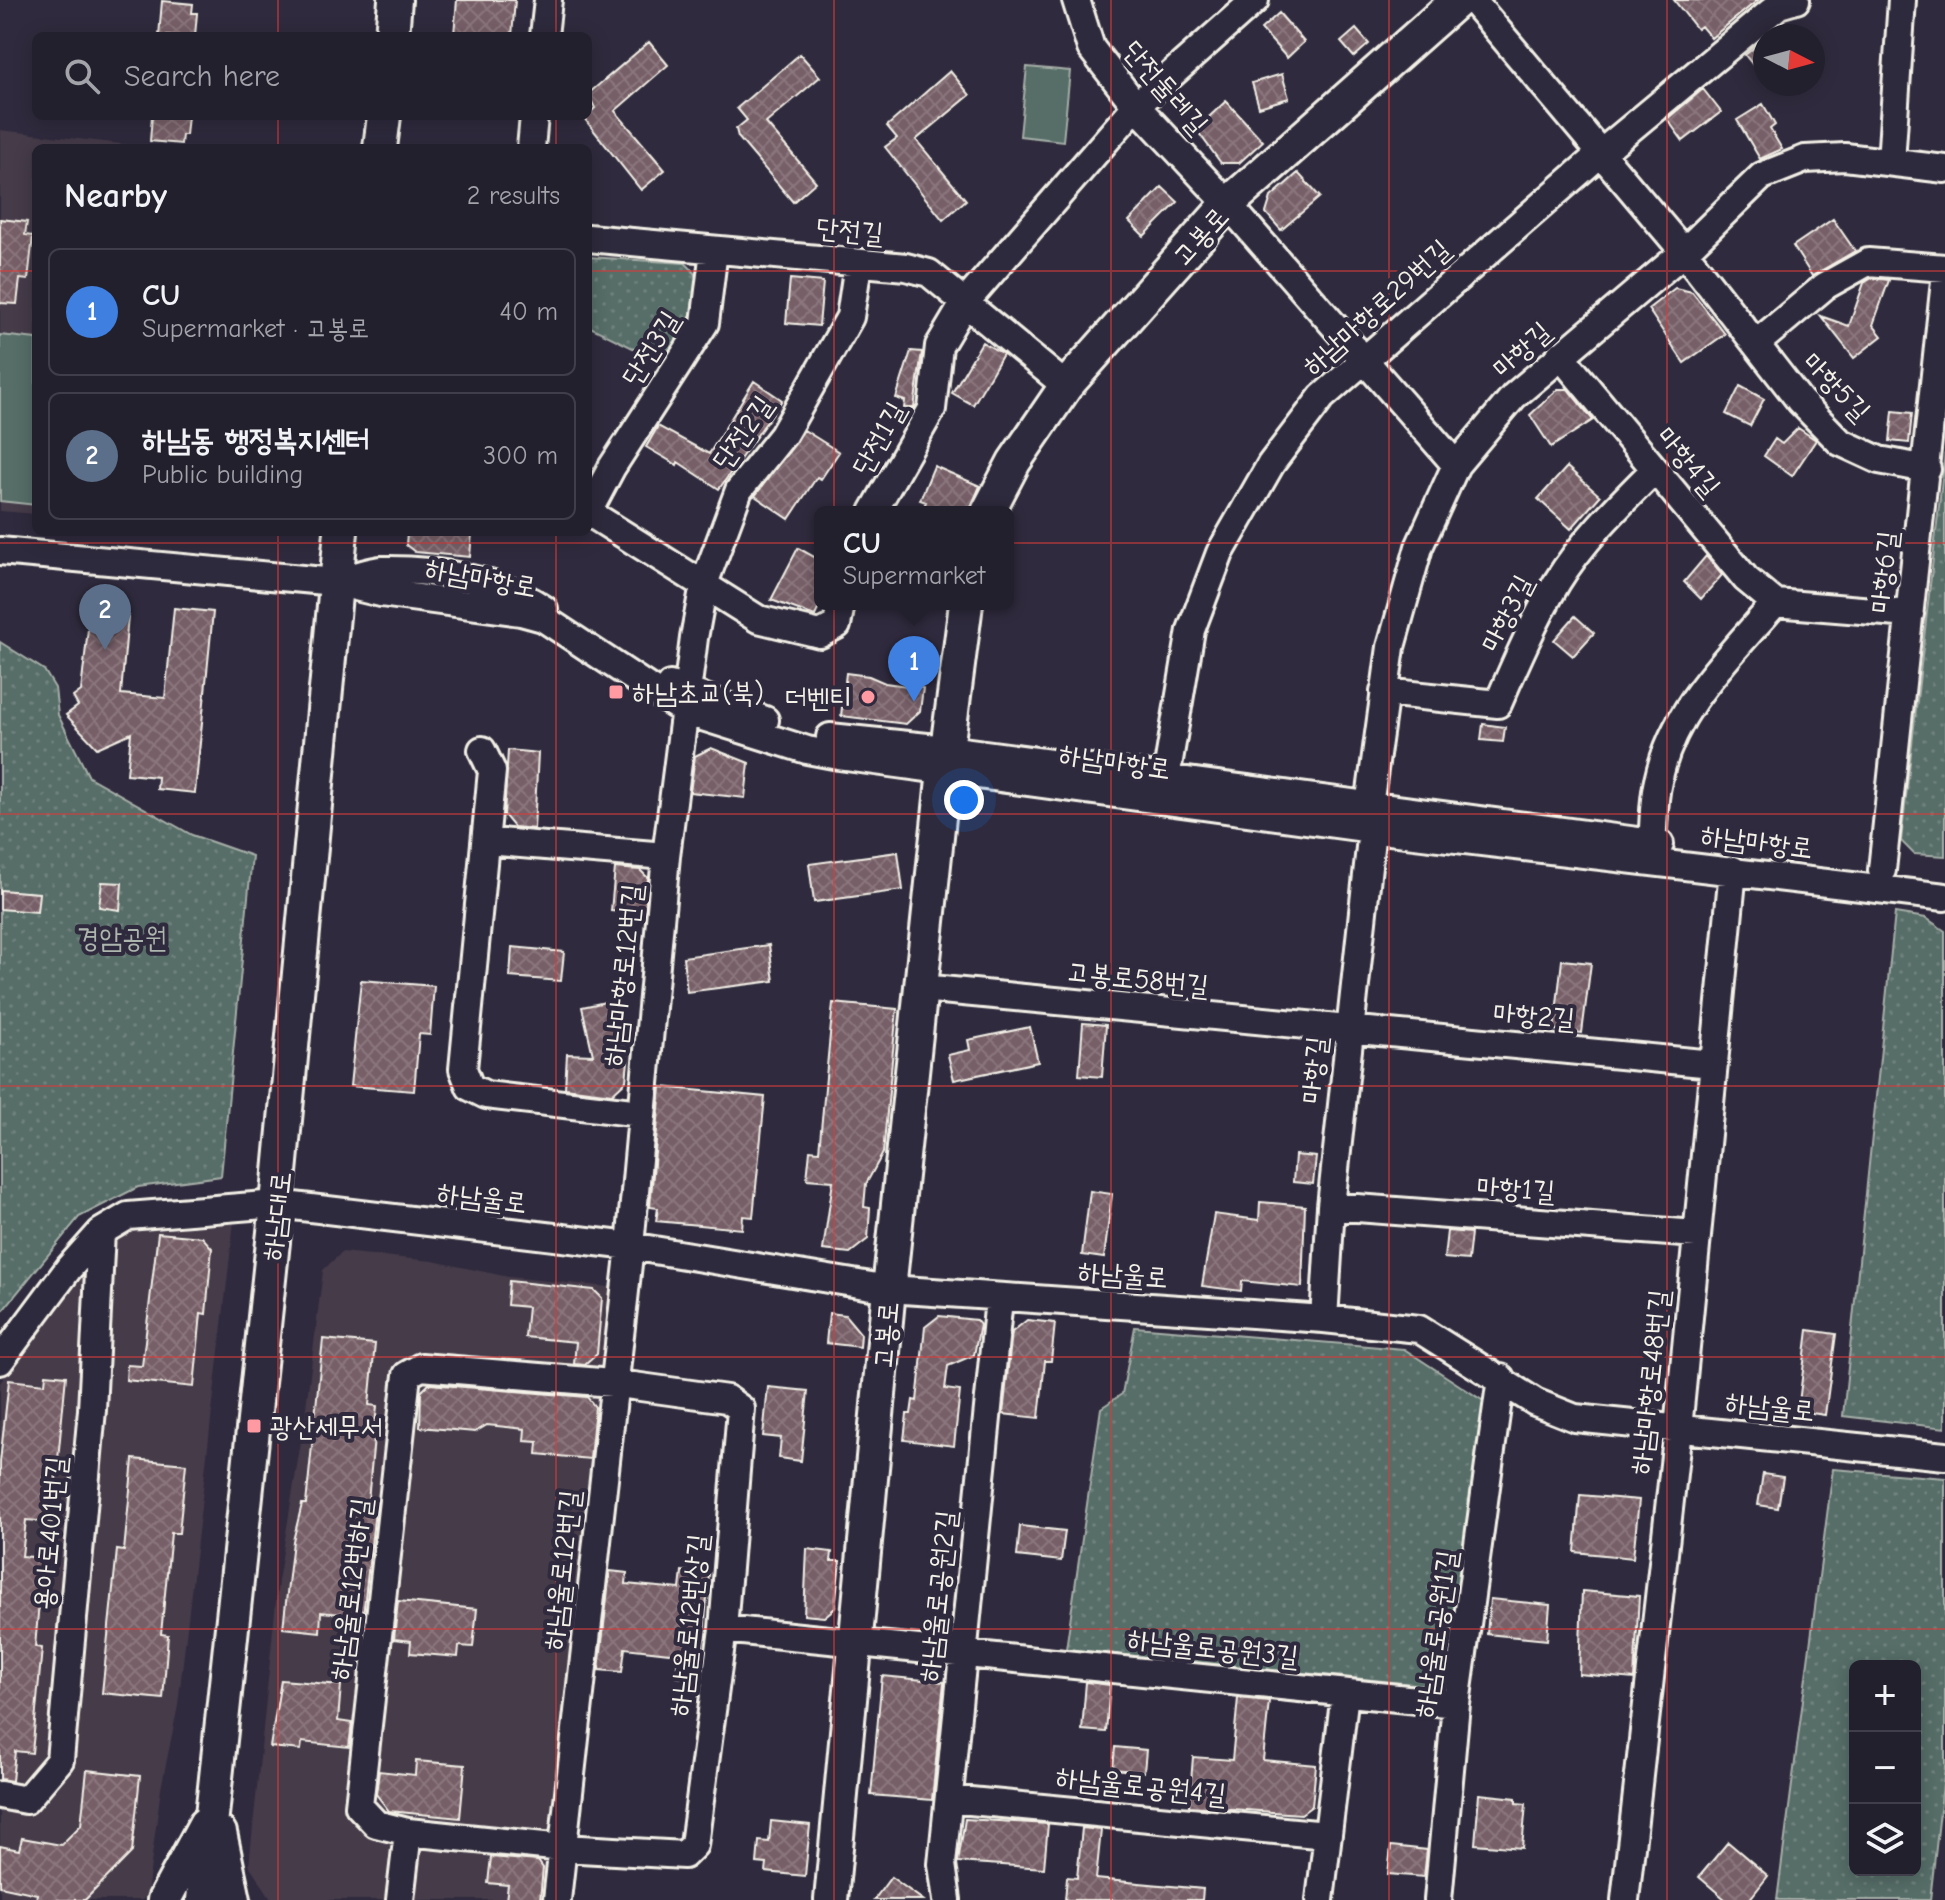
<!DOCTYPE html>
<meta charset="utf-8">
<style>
:root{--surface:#23202e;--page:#2b2836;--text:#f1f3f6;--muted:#a3a3aa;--line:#403e4a;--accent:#ff9aa2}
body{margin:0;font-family:"Comic Neue","Poor Story",sans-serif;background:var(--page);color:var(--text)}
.controls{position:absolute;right:24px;bottom:24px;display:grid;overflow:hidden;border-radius:12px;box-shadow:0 4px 20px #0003}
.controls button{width:72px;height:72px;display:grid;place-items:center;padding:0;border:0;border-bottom:2px solid var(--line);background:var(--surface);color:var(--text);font:40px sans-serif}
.compass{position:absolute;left:1753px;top:24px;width:72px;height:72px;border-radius:50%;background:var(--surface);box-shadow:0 4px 20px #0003;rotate:96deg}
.you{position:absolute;left:964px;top:800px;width:28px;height:28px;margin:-20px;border:6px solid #fff;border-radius:50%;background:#1a73e8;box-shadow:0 0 0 12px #1a73e833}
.badge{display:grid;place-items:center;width:52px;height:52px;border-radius:50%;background:var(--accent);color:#fff;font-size:26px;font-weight:700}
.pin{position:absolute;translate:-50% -66px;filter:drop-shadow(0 2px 4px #0008)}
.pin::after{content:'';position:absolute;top:42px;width:28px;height:24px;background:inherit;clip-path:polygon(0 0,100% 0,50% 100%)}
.popup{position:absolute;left:814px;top:506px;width:200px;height:104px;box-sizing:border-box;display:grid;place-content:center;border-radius:12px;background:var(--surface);filter:drop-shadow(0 2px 6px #0005);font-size:26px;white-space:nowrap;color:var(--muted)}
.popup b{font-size:30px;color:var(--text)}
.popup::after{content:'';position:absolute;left:50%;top:100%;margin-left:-16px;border:16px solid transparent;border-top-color:var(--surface)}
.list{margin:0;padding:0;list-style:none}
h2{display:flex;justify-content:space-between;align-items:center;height:104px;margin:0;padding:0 32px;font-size:34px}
h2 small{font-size:26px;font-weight:400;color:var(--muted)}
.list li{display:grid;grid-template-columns:52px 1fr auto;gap:24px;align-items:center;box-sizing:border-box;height:128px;margin:0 16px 16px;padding:0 16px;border:2px solid var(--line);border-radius:12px}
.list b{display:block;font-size:30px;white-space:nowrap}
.list p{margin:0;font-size:26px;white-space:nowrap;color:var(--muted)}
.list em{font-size:26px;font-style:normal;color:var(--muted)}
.icon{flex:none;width:44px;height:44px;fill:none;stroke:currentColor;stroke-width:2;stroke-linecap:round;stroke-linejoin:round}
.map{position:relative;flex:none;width:1945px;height:1900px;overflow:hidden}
.search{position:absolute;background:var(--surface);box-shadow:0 4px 20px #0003;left:32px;top:32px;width:560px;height:88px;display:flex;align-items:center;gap:20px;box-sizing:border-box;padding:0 28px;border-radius:12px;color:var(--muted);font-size:30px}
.panel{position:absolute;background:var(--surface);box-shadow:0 4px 20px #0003;left:32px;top:144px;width:560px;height:392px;border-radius:12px}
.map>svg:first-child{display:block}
.built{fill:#453a4a}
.grass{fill:#576d67;stroke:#a6afa8;stroke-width:2}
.park{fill:url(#park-dots);stroke:#a6afa8;stroke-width:2;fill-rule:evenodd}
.building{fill:url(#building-cross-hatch);stroke:#f4f1e8;stroke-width:2}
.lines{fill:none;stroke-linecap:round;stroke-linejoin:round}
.minor-casing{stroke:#f4f1e8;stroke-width:32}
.major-casing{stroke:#f4f1e8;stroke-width:38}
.minor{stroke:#2f2a3d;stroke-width:26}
.major{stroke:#2f2a3d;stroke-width:32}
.grid{fill:none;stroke:#d93c3b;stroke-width:2;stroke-opacity:0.55}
.poi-dot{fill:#ff9aa2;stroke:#2f2a3d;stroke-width:3}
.labels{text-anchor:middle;stroke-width:8;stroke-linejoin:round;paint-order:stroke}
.street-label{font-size:28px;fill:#f4f1e8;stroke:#2f2a3d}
.poi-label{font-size:28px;fill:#f4f1e8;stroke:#2f2a3d;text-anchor:start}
.park-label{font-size:28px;fill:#adb6ae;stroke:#2f2a3d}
</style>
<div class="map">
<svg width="1945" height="1900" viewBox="0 0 1945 1900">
<defs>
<pattern id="park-dots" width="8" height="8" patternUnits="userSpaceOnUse" patternTransform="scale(2)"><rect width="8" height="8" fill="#576d67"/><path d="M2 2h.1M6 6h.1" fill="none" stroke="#70827d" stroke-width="1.8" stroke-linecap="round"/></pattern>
<pattern id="building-cross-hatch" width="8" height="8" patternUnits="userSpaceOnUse" patternTransform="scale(2)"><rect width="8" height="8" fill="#775f67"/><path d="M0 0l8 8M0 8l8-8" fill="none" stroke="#8b767d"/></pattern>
</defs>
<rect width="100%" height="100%" fill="#2f2a3d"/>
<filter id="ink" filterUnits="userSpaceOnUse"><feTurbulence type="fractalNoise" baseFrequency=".0125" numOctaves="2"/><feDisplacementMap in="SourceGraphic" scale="16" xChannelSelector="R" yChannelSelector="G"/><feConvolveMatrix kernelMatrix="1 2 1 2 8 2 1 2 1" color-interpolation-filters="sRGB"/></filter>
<g filter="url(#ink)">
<path class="built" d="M0,130L157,148H36V514L0,511Z
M198,1218L234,1222L178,1706L161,1789L147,1895L142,1900H0V1383L49,1313L116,1239L144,1223Z
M342,1252L433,1261L509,1277L610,1287L544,1900H272L249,1865L278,1581L304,1423L323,1270Z"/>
<path class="grass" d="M1027,67L1070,71L1063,141L1020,136Z
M0,335L36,339V505L0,501Z"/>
<path class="park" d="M588,257L685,263C719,289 678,336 661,362L588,326Z
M1945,453V856L1914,854L1901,841Z
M0,642L44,670L55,688L58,715L89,777L192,835L252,856L221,1176L138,1187L79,1217L0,1314Z
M1895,913L1926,918L1945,931V1428L1843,1416Z
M1135,1327L1404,1349L1488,1404L1455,1675L1443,1687L1066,1649L1101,1408L1122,1394Z
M1833,1469L1945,1478V1767L1930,1900H1777ZM1915,1666V1870H1855V1666Z"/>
<path class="building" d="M457,0H515L512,36L454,34Z
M1674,0H1758L1711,38L1701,26L1697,29Z
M162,1L193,4L192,13H197L195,36H159Z
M1279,13L1304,42L1287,58L1261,29Z
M1356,29L1369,44L1354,57L1341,42Z
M1765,39V80L1745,55Z
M649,42L668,65L615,111L665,170L641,190L584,118L595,108L588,94Z
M800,54L820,77L766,123L816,182L793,202L738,137L736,129L747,120L737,108Z
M950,71L970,95L916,140L966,200L943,220L885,147L897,138L887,126Z
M1282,74L1289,98L1259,107L1252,83Z
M1703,89L1721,112L1683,141L1667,119Z
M1226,101L1263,141L1239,163H1221L1196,129Z
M1763,104L1775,125L1770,129L1782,149L1760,159L1737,120Z
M152,116H188L186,135H182L181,144L150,141Z
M1298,173L1320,197L1281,230L1266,213L1271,197Z
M1162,187L1178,202L1144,236L1129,221Z
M0,219L27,222L25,235L33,236L28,280L20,279L17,304L0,303Z
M1833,219L1855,251L1812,276L1793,246Z
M1872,278L1889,280L1873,325L1882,336L1854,358L1821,316L1849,326L1864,283Z
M790,279L823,282L819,326L786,323Z
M1675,288L1692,292L1725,334L1684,363L1648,309Z
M982,342L1003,354L973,405L952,393Z
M911,351L922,352L914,408H904L905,401L896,398Z
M754,381L782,400L719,489L678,462L677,465L646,447L658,426L709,454Z
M1740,386L1764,399L1750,426L1726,414Z
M1558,389H1568L1593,420L1551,447L1530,415Z
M1893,411L1912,413L1909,443L1890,441Z
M1798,428L1816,440L1792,476L1764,456L1775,439L1782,444Z
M804,430L839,452L821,479L817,477L789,519L755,496Z
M934,466L980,486L969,512H931L923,508L926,502L920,500Z
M1567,467L1600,496L1571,529L1538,499Z
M407,532H472L470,557L415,552L406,545Z
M798,548L820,560V605L815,616L771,600Z
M1706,556L1722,575L1701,599L1684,582Z
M174,608L213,612L195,793L157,789L158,777L127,774L131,733L97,748L66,715L78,706L73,697L81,691L90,611L128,616L121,694L165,698Z
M1575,616L1594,633L1573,656L1554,640Z
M846,673L869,676L885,683L923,688L920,711L906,724L841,716Z
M1483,724L1505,727L1503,742L1481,740Z
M711,748L749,763L745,798L690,792L695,756Z
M508,750L538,753L534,829L514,827L504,815Z
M898,852L903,890L814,902L809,864Z
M615,868L640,870L648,878L645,914L611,911Z
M102,882L122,883L120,910L99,907Z
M0,890L39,893L37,912L0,909Z
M769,945L774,981L687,992L683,957Z
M512,947L564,952L561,981L510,977Z
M1562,960L1591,963L1582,1033L1554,1030Z
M361,980L434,986L430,1035L419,1034L414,1091L350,1086Z
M615,1000L628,1061L626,1081L612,1094L565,1088L567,1054L593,1055L582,1007Z
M833,1003L897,1009L883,1153L866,1184L864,1207L870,1208L868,1239L850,1253L823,1250L833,1181L807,1179L810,1150L819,1151Z
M1083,1023L1106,1025L1102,1077L1079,1075Z
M1030,1027L1038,1062L954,1080L948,1055L970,1050L968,1040Z
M661,1087L765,1097L753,1217L743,1216L742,1229L656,1221L658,1208L650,1207Z
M1295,1155L1316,1157L1313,1184L1293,1182Z
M1090,1191L1112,1194L1104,1258L1082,1255Z
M1260,1202L1305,1206L1302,1287L1242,1281L1241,1291L1202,1286L1214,1214L1259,1220Z
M1447,1231L1471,1233L1468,1260L1444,1258Z
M158,1233L202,1237L212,1248L206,1314L201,1313L194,1387L126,1380L127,1365L142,1366Z
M509,1281L594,1290L602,1298L597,1354L585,1365L574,1364L576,1342L525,1337L528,1307L507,1305Z
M829,1313L845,1315L861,1334L860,1347L826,1343Z
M939,1316L976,1320L980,1325L974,1355L948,1366L945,1389L960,1391L954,1446L904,1440L907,1414H911L913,1400L917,1401L925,1327Z
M1027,1320L1055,1323L1051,1361H1045L1039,1418L1003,1414L1012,1332Z
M1808,1330L1836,1334L1825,1415L1798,1411Z
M323,1339L375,1344L369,1405L377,1406L368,1501L376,1502L363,1616L321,1612L320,1632L283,1628L293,1541L302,1504H306Z
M46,1374L66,1376L52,1522L26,1520L22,1556L43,1558L35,1647L42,1648L32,1753L15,1751L12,1781L0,1779V1462L9,1380L45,1384Z
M429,1384L587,1397L595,1407L590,1459L537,1454L538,1442L524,1441L525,1429L487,1425L475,1432L420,1427L421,1392Z
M768,1387L808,1391L801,1461L779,1458L781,1438L763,1436Z
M133,1459L186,1464L179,1533H171L161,1634L168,1635L163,1699L102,1693L117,1550L124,1551Z
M1763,1474L1783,1477L1778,1508L1758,1505Z
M1580,1495L1639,1500L1633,1558L1575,1552Z
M1020,1526L1065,1531L1061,1561L1017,1556Z
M807,1549L832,1552L831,1561H840L835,1608L824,1617L804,1615Z
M610,1571L627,1573L626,1584L680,1589L682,1571L709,1574L700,1680L676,1677L678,1654L625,1648L622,1672L599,1670Z
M1582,1591L1639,1596L1634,1679L1579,1674Z
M1490,1599L1550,1605L1547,1640L1487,1634Z
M398,1601L477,1609L473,1647L459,1646L458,1657L410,1653L411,1641L394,1639Z
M882,1676L944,1682L932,1800L871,1795Z
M281,1680L341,1685L338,1721L352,1723L349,1747L302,1742L301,1750L270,1747Z
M1086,1682L1110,1685L1106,1732L1082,1730Z
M1238,1698L1269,1701L1263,1760L1316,1765L1312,1806L1301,1814L1189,1806L1193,1757L1232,1760Z
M1115,1747L1146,1750L1144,1772L1113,1769Z
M416,1761L465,1765L460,1818L389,1811L376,1794L379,1771L415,1775Z
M87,1770L140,1776L132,1852L85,1900H36L37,1894L0,1886V1846L19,1850L22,1838L61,1845L81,1825Z
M1479,1794L1516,1798V1803L1526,1804L1522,1848L1475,1844Z
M965,1819L1048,1824L1044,1868L958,1862Z
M771,1821L810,1825L805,1876L766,1872L767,1864L757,1863L759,1841L769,1842Z
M1082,1828L1101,1830L1096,1879L1203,1889L1202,1900H1065L1067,1877L1077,1878Z
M1728,1842L1768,1876L1749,1900H1726L1699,1877Z
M1391,1846L1427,1850L1424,1877L1388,1874Z
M491,1857L538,1861L543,1868L540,1900H506L508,1885L488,1883Z
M891,1877L923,1900H874Z"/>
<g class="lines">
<g class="minor-casing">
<path id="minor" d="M1076,0L1091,48L1136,106L1228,204L1456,465
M1472,0L1684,252L1800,401L1840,442L1879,460L1927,469
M544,36L548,0
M531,148L534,116
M1891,162L1902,0
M588,238L906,267L929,273L1066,386
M1757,343L1825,286L1868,262L1945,268
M1560,355L1746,579L1775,603L1910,614
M588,512L758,619L820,634L837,625L841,604
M588,512L612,467L705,323L714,250
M873,512L932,409L939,346L964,304L1136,106L1255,0
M0,551L335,582L381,593L521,612L543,618L684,711L807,750L839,756L1372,829L1945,897
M340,581C353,577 369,571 382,570C436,569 499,579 544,609
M670,685L765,720
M1384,692L1498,704C1516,662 1534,621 1557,582C1583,540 1619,505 1654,470
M830,737L947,749L1660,844
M482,750L492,771L463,1069L470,1087L486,1095L641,1113
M1166,778L1191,630L1220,553L1271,464L1322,397L1601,153L1779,5L1796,0
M1369,806L1391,647L1419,547L1456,465L1514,396L1684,252L1762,176L1805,159L1845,157L1945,169
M486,841L666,856
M1652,843C1654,823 1653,801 1658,781C1673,708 1728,658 1775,603
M1882,870L1945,281
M921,988L1713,1064
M1331,1206L1696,1234
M1324,1319L1331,1206L1372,829
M0,1361L69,1268L101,1232L128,1216L277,1204L630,1246L889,1289L1324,1319L1419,1329L1535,1402L1575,1418L1945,1456
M421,1367L612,1383L727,1399L741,1409L723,1629L694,1845L684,1855L563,1848L408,1832L376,1824L359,1806L407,1375Z
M723,1629L1456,1704
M0,1795L26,1800L60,1760L92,1410L101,1232
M949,1799L1327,1835
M400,1900L408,1832
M557,1900L630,1246L666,856L694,638L704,584L739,490L783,435L850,317L858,264
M947,1900L942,1864L999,1299
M1320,1900L1345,1693
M1438,1900L1456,1704L1501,1378
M1625,1900L1678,1429L1733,870"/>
</g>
<g class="major-casing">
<path id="major" d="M392,36L395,0
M380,148L384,116
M988,512L1014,462L1066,386L1228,204L1458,0
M947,749L966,604
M1369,806L1372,829
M220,1833L234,1900
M164,1900L205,1824
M203,1900L277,1204L341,532
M831,1900L889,1289L944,770"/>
</g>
<use href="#minor" class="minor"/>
<use href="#major" class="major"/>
</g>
</g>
<path class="grid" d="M278,0V36M556,0V36M834,0V1900M1111,0V1900M1389,0V1900M1667,0V1900M278,116V148M556,116V148M0,271H36M588,271H1945M278,532V1900M556,532V1900M0,543H1945M0,814H1945M0,1086H1945M0,1357H1945M0,1629H1945"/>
<g class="poi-dot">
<rect x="608" y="684" width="16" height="16" rx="4"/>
<circle cx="868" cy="697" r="8"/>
<rect x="246" y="1418" width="16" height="16" rx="4"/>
</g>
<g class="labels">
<g class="street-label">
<text transform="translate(1166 87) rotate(49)" y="10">단전둘레길</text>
<text transform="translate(850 230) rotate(5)" y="10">단전길</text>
<text transform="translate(1200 236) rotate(-48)" y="10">고봉로</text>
<text transform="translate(1376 307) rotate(-42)" y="10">하남마항로29번길</text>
<text transform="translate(650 348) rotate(-58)" y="10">단전3길</text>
<text transform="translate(1521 349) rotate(-42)" y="10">마항길</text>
<text transform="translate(1837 386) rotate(46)" y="10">마항5길</text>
<text transform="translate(742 432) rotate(-55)" y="10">단전2길</text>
<text transform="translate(878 438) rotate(-61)" y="10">단전1길</text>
<text transform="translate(1689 461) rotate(50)" y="10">마항4길</text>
<text transform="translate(1883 572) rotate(-84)" y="10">마항6길</text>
<text transform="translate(481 577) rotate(10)" y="10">하남마항로</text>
<text transform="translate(1506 613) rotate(-63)" y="10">마항3길</text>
<text transform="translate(1115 761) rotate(8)" y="10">하남마항로</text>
<text transform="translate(1757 841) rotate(7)" y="10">하남마항로</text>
<text transform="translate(622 975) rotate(-84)" y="10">하남마항로12번길</text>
<text transform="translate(1138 978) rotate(6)" y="10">고봉로58번길</text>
<text transform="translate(1534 1015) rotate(5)" y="10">마항2길</text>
<text transform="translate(1313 1070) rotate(-84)" y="10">마항길</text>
<text transform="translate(1516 1188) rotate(4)" y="10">마항1길</text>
<text transform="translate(482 1197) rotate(7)" y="10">하남울로</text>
<text transform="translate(276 1216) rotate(-84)" y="10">하남대로</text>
<text transform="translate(1123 1274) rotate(4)" y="10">하남울로</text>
<text transform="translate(885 1335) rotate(-85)" y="10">고봉로</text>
<text transform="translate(1649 1382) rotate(-84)" y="10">하남마항로48번길</text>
<text transform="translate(1770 1406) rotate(6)" y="10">하남울로</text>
<text transform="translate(49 1533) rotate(-85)" y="10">용아로401번길</text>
<text transform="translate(561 1570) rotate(-84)" y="10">하남울로12번길</text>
<text transform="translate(350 1589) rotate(-83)" y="10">하남울로12번하길</text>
<text transform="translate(937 1596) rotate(-84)" y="10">하남울로공원2길</text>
<text transform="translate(688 1625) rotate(-84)" y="10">하남울로12번상길</text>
<text transform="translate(1435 1634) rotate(-82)" y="10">하남울로공원1길</text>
<text transform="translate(1213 1647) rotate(6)" y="10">하남울로공원3길</text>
<text transform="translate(1141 1785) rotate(6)" y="10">하남울로공원4길</text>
</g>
<g class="poi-label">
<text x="632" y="702">하남초교(북)</text>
<text x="852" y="707" text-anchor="end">더벤티</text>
<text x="270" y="1436">광산세무서</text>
</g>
<g class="park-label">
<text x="122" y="947">경암공원</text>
</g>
</g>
</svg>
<div class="controls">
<button>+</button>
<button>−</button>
<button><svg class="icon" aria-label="layers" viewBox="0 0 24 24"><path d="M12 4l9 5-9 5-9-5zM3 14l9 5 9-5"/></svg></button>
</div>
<svg class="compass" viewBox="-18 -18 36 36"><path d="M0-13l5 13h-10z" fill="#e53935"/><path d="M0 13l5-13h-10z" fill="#a3a3aa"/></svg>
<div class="you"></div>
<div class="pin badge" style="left:914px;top:702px;background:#3f7fe0">1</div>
<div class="popup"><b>CU</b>Supermarket</div>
<div class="pin badge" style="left:105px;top:650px;background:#5c6f8a">2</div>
<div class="search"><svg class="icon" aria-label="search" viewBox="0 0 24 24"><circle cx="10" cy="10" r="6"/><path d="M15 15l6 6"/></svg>Search here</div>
<section class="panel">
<h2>Nearby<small>2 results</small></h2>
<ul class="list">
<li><span class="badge" style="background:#3f7fe0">1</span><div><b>CU</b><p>Supermarket · 고봉로</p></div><em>40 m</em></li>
<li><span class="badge" style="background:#5c6f8a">2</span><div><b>하남동 행정복지센터</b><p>Public building</p></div><em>300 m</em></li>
</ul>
</section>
</div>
